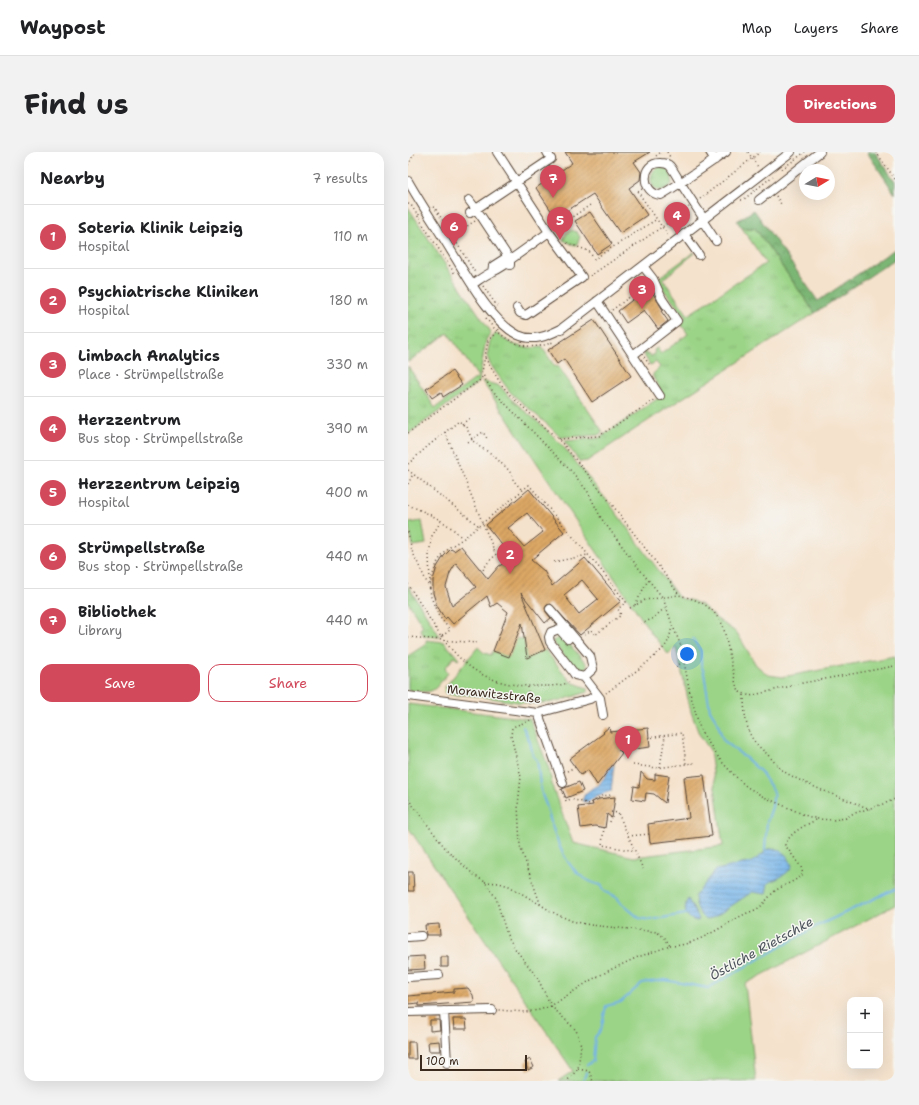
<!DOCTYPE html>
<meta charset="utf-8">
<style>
:root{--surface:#fff;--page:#f2f2f2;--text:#202124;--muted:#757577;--line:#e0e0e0;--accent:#d1495b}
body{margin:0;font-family:"Shantell Sans",sans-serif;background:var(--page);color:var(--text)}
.controls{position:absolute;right:12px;bottom:12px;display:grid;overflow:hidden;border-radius:8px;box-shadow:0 4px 16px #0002}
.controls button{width:36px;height:36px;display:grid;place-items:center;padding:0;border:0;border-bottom:1px solid var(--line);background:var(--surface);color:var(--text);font:20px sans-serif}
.compass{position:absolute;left:391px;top:12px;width:36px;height:36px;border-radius:50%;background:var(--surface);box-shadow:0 4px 16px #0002;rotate:80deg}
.scale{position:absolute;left:12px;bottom:10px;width:107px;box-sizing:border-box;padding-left:4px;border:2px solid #3b2a1e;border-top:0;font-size:11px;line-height:14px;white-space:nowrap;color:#3b2a1e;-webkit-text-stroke:3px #f6f6f2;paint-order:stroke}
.you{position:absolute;left:279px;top:502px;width:14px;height:14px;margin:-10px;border:3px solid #fff;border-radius:50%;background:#1a73e8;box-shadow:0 0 0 6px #1a73e833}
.badge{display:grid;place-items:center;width:26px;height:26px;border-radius:50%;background:var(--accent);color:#fff;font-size:13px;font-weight:700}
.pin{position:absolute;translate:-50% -33px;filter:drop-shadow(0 1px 2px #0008)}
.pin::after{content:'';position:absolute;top:21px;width:14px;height:12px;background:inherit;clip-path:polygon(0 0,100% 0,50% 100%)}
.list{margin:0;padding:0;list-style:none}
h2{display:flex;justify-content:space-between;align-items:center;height:52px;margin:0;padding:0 16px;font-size:17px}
h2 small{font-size:13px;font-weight:400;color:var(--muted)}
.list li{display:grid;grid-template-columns:26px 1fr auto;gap:12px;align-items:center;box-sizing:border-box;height:64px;padding:0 16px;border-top:1px solid var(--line)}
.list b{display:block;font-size:15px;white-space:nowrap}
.list p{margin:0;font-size:13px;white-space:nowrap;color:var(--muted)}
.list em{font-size:13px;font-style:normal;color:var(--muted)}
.actions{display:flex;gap:8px;padding:12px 16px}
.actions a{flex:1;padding:9px 0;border:1px solid var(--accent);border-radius:12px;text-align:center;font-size:14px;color:var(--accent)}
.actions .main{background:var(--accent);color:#fff}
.map{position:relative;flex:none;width:487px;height:929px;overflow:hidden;border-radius:12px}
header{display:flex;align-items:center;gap:24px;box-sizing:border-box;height:56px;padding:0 20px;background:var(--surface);border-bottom:1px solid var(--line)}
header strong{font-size:19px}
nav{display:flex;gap:22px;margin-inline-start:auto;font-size:14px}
.intro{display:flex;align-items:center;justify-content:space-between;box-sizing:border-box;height:96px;padding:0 24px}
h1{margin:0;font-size:28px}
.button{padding:10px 18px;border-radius:12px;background:var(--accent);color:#fff;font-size:14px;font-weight:700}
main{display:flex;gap:24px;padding:0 24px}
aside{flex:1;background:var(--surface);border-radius:12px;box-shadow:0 4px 16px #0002}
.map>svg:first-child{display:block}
.grass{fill:url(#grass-tufts);stroke:#6b7f52}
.forest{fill:url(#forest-crowns);stroke:#5c7049}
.park{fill:#9bd487;stroke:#6b7f52}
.water{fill:url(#water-rules);stroke:#586e83}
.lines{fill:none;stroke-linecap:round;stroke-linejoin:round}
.stream{stroke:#75b3e8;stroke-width:2}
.building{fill:url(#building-hatch);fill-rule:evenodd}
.minor-casing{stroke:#574638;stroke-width:10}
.path{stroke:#574638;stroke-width:1.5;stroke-dasharray:1 3;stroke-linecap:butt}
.minor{stroke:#fff;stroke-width:8}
.labels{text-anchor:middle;stroke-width:3;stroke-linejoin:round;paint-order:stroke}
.street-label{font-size:12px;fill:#3b2a1e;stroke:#f6f6f2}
.water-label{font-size:13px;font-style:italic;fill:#4c535b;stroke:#f6f6f2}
</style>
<header>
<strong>Waypost</strong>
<nav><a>Map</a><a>Layers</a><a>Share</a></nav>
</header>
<div class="intro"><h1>Find us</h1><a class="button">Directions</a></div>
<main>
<aside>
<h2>Nearby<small>7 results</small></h2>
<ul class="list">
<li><span class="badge">1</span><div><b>Soteria Klinik Leipzig</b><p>Hospital</p></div><em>110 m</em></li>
<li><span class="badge">2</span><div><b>Psychiatrische Kliniken</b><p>Hospital</p></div><em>180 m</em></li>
<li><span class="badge">3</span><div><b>Limbach Analytics</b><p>Place · Strümpellstraße</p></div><em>330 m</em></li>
<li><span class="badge">4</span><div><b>Herzzentrum</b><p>Bus stop · Strümpellstraße</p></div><em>390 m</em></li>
<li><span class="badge">5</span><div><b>Herzzentrum Leipzig</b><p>Hospital</p></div><em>400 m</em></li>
<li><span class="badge">6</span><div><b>Strümpellstraße</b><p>Bus stop · Strümpellstraße</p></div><em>440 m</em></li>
<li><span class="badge">7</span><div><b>Bibliothek</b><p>Library</p></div><em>440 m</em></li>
</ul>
<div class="actions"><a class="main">Save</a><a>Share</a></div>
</aside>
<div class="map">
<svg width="487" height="929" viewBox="0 0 487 929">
<defs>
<pattern id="grass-tufts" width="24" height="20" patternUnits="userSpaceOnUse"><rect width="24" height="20" fill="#9bd487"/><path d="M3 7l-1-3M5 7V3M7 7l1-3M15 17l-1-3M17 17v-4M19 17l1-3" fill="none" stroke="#86b674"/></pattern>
<pattern id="forest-crowns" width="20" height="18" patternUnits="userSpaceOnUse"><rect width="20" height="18" fill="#7cb674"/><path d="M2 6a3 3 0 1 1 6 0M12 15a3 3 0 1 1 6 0" fill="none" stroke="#67945f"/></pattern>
<pattern id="water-rules" width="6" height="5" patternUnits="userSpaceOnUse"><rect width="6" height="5" fill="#75b3e8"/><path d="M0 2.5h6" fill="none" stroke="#6192bb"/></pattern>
<pattern id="building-hatch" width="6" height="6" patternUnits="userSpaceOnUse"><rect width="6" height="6" fill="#dca765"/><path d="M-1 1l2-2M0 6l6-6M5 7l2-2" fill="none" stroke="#b48853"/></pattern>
</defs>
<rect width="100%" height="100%" fill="#f6f6f2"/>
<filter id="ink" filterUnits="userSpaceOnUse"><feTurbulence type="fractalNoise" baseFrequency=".025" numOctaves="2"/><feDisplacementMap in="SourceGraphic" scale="8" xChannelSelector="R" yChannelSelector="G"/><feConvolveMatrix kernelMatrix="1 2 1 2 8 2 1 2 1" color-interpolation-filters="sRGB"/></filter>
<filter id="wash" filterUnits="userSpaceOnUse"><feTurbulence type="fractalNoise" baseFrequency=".012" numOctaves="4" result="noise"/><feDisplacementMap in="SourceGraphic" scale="16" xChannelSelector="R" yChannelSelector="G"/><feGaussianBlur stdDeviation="0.9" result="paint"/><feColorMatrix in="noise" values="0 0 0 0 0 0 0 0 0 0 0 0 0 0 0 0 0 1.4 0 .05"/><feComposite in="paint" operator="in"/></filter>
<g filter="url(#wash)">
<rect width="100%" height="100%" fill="#f5e2cc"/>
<path class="grass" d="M251,14C253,14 255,14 257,15C262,17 265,26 264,31C262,34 262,34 259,36C244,46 236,22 251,14Z
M0,55L44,123L83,180L78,188L71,228L72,229L0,282V214L27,256L70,225L40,181L0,210Z
M334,76H347L407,161L267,251L179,309L172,310L156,289L191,286L255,243L245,225V222L252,215L248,210L242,213L235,201L236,199L239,203L241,202L243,204L247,202L246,198L249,196L253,202L280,182L272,171L278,166L248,128L286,100L287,101L255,127L280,163L358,111Z
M88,181C92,183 95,186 99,189C109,195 121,197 134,195L147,215L150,214L195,280L190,283L178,284L156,285L153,286L141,274L102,240L82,212L79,204L82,189Z
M0,434L31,483V485L16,484L12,477L15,474L0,450Z
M152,482L178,511L179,514L176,520L170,521L144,489L149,487Z
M18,488L36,490L51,507L50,508L46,505L37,516L40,521C23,542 27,541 0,538V504L18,492Z"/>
<path class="forest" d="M459,0H467L487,29V42Z
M346,58L410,149L487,97V107L407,161L347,76H334L329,69Z"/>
<path class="park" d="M164,78L169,80L172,85L168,94L155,88L159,81Z
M74,229L92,234L103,247L138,277L154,293L201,351L271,446L285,449L295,454L309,467L329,481L348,513L360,523L375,525L487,504V753L337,832L348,929H150L165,919L0,675V552L122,567L141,617L145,637L165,691L226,705L315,694L302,598L291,582L283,560L268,495L260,502L244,482Z
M14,369L18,392L5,394L0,371Z
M116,486L119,506L137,498L163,530L179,536L180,540C166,544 151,550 136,551C111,553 85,545 60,543C52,542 43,545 36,540L37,535L70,495L76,501L83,503L85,499L101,505L108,487Z"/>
<path class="water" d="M205,610L206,613L203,639L188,644L180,650L174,649L177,642L186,635L190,634L199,622L198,620Z
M366,696C375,699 381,704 384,714C380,723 368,727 360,731L358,742L344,740L308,764L299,768C291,764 287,752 287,744L308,718L334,712L344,710L356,701L357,698Z
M280,747L291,767L290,769C278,768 274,757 280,747Z"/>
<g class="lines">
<path class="stream" d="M285,487L293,499V512L296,521L302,558L309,569L315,588L339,607L353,620L366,640L364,655L359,670L357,698
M115,575L122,590L125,604L129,608C131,619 131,631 134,642C135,647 138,651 139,656C147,686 158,726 193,733L197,739L210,746L211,749L231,766L242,768L278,762
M179,913L185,909L187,885L193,878L198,854L213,850L234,831L257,828L300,836L409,774L487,737
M175,929L178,921"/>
</g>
<g id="blocks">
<path class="building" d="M157,0H242L226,10L233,20L232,28L221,36L239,63L212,81L185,42L148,66L128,36L164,11Z
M182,60L204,92L189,102L167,69Z
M241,135L255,158L253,159L260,169L250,177L236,158L218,171L210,159Z
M186,168L223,224L184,250L156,207L149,212L140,198Z
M44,219L54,233L35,245L33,240L24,246L18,237Z
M121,337L156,380L123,408L136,419L144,434L177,406L213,449L172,483L143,452L139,453L137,456L138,460L143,466L137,471L113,441L137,498L119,506L114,471L101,505L85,499L100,460L89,451L83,455L79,444L45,472L39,465L37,467L29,454L25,441V428L29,415L36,404L43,397L46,399L53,394L80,427L91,414L105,407L78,373ZM119,361L135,380L116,395L100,376ZM48,411L68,435L44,454L38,435L42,421ZM174,428L190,447L171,462L156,443Z
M201,575L202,580L240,576L242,595L212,599L214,601L189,633L180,618L173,623L161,607L196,581L195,580Z
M233,620L239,627L247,628V622L261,624L257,651L246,642L238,641L237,649L224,647L226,634L231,635Z
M296,623L304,684L242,691L240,672L281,666L276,625Z
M171,630L175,639L158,646L154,637Z
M207,645L204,666L199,662L197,676L187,674L173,676L170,655L185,653L184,650L191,647Z
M0,720H5L6,739H0Z
M31,772L32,783H18L17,773Z
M16,804L17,817L0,818V805Z
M33,805H40V815H33Z
M60,836L65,843L66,850L11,854V851L0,852V844L46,840V837Z
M45,867H58L59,877H46Z
M22,868H31L32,878L22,879Z
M31,889L32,899H21L20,890Z
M0,890H7L8,907H0Z
M122,907L126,915L120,918L117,910Z"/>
</g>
</g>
<g filter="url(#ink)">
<use href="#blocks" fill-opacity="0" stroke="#574638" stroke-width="1"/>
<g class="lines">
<g class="minor-casing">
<path id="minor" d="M302,0L307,8
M0,29C13,52 28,74 42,97C58,122 82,169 110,183C125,190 139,184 153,177L383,0
M61,48L73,64L102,108V113
M351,48L412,0
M62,61L143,7L139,0
M296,67C288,55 280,43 272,30C269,25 266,19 262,14C260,12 256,11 253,11C232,10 233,42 253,43C275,30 296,15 318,0
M294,68L308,89
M276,82L291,103
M84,120L85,114L96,107L102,108
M65,132C71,128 77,123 84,120C91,117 97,114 102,108L141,80L89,0
M189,149L252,244
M109,156L112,161L118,163L174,125L141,80
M225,203L269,169L254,147L245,127L235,114
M142,457L182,504L185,517L176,525L192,546L195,563
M160,487L151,477L143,480L141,485L142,490L165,520L167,523L176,525
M0,544L130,561L182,547L189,542
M130,561L155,631
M0,785L13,784
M0,825L31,823
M36,859L39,911
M0,860L84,858"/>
</g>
<path class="path" d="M259,0L262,5
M340,0L350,15
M468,0L487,27
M248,4L253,0
M0,13L7,0
M374,17L397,0
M234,37L230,40L261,85
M368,44L373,52
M292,47L352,0
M333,48H335L365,24
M0,52L3,53L11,66
M25,55L27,56L68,122
M11,62L12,68L47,122
M56,76L67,69
M148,76L182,53
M159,91L181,99L186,107L249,67
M182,124L254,75L281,55
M75,134L89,154
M204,158L239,132
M78,166C93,188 118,202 145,190
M91,177L80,189L74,220L77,227L84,238L165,321L180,340L193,366L229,414L255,446L264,472L273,494L282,541L293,580L313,609L327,624L339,635L356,645L399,664L410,667L425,668L438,666L444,662L478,651L487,647
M236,205L241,212
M77,206L93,232L102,243L154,291L199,346L253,417L271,443
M54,272L62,266
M37,280L88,403L81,409L75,418
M0,281L72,228L75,224
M151,287L191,284L246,248
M60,290L75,280L80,288
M0,312L20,294L51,269L58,275L65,289L72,295L84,302L94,312L98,315L105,324V328L114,338
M0,318L71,374
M0,332L5,322
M0,353C20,361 40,370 54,386
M0,380L4,399L22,437
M146,410L180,403
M0,432L33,485L42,478L30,463L23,445L22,437L23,427L30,409L42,395L56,386L121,333L193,418L218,450L210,457L213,463L187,483L183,478L175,484
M22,432L21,402L24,384L33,369
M227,453L240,428
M222,456L237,448L271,443L285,447L296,452L305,459L315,473L328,533L332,540L342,544L395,531L487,514
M233,472L244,467L258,455
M0,485L69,491
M33,485C40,493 46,501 54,508C76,529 104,535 133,534C143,534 155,534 163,529
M268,515L275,509
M120,535L121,553
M198,541C210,532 254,502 259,491C262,486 263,479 264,473
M336,543C336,556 337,570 342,582C345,589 352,596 358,601C365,608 371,617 380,622C405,636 435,646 462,657
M122,568C117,572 110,571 104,576L103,584L113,625L110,653L112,694L133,754
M240,586L274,581L278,612
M211,598V602
M225,613L249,616L286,611
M252,615L257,584
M159,619L167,615
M153,637L158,649L163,647L182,652L193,644L203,643
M0,647L38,697L66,723L77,730L88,746L99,783L108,798L129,825L143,854L168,878L173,893L170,917L159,929
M203,660L210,661L235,717
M202,670L203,665
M196,675L194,693L227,699
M220,684L242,682
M77,730L91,731L101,734L148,762L164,769L182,773L249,780L257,786L262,794L230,805L204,817L183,828L143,854L131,858L117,860L90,858
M262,794C288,794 312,775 335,763C340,760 347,759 352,755C357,751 361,744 367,739C375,733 389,729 395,722L393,715L377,693C383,679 398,673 410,667
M170,917L181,919L185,929"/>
<use href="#minor" class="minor"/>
</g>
</g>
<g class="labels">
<g class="street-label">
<text transform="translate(86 542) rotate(6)" y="4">Morawitzstraße</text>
</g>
<g class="water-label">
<text transform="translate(353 796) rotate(-29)" y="5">Östliche Rietschke</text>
</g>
</g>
</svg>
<div class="controls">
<button>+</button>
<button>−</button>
</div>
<svg class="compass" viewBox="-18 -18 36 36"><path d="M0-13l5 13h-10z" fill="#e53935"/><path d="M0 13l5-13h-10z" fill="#757577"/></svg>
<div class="scale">100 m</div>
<div class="you"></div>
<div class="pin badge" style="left:220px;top:607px">1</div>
<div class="pin badge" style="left:102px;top:422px">2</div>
<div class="pin badge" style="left:234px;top:157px">3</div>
<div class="pin badge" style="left:269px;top:83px">4</div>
<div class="pin badge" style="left:152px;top:88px">5</div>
<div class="pin badge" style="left:46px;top:94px">6</div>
<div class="pin badge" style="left:145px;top:46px">7</div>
</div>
</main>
